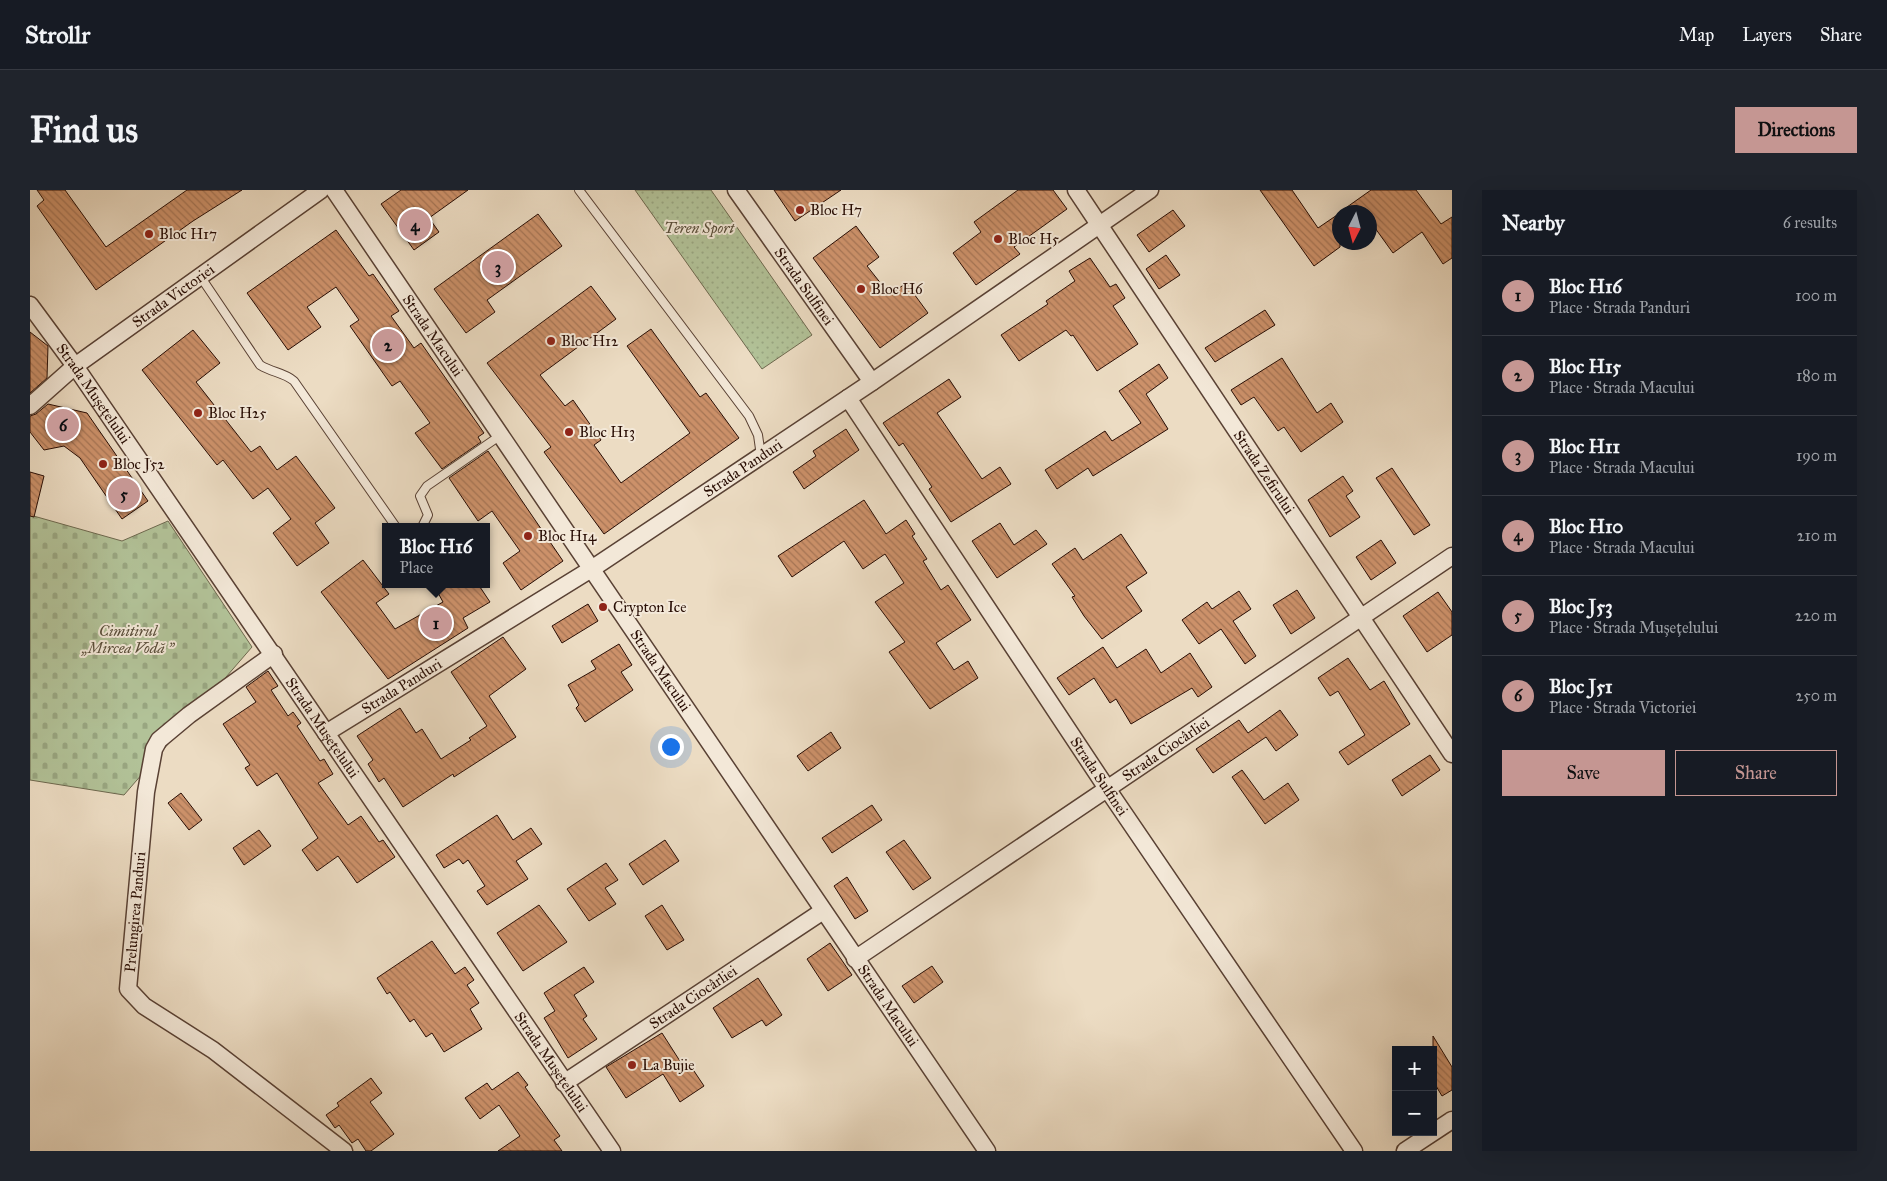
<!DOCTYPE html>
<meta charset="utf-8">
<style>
:root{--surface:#171b24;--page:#20242c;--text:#f1f3f6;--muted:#9ea1a6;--line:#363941;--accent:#c59692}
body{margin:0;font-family:"IM FELL Great Primer",serif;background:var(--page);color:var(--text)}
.controls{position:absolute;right:15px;bottom:15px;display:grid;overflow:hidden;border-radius:0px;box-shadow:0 5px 20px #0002}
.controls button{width:45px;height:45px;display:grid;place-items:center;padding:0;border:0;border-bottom:1px solid var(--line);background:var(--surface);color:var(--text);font:25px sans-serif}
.compass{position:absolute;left:1302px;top:15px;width:45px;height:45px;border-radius:50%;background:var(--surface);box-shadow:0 5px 20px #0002;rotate:186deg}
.you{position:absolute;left:640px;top:556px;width:18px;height:18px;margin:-12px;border:4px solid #fff;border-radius:50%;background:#1a73e8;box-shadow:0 0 0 8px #1a73e833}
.badge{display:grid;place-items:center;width:32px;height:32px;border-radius:50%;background:var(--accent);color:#111;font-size:16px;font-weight:700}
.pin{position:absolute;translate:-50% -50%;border:2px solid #fff;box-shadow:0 1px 5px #0006}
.popup{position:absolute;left:352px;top:333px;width:108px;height:65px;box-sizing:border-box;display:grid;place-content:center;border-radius:0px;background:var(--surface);filter:drop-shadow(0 1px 4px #0005);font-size:16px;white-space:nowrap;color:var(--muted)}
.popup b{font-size:19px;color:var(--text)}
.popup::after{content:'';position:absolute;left:50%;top:100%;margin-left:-10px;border:10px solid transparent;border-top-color:var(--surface)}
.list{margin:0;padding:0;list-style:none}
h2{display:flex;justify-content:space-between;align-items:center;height:65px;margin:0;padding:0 20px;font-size:21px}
h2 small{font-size:16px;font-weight:400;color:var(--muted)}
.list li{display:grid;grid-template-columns:32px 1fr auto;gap:15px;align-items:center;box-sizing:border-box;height:80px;padding:0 20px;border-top:1px solid var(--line)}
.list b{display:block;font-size:19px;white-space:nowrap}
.list p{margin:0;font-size:16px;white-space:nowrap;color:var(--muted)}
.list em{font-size:16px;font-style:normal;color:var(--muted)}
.actions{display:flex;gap:10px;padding:15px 20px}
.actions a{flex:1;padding:11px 0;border:1px solid var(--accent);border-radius:0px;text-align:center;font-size:18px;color:var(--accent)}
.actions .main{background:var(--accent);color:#111}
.map{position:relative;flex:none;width:1422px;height:961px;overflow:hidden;border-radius:0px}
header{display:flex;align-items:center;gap:30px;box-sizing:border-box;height:70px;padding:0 25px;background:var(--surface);border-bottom:1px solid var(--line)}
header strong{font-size:24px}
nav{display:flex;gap:28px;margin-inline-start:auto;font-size:18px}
.intro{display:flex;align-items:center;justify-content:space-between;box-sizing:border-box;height:120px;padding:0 30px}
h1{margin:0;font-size:35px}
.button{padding:12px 22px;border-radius:0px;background:var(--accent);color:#111;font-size:18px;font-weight:700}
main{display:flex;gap:30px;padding:0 30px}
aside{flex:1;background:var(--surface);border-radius:0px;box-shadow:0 5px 20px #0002}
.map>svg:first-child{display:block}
.grass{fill:url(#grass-dots);stroke:#6d684e}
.cemetery{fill:url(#cemetery-stones);stroke:#6d684e}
.building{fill:url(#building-back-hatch);stroke:#280d04}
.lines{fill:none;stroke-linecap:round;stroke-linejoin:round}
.service-casing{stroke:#594134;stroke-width:10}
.minor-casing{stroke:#594134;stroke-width:19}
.service{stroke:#f3e8d8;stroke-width:8}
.minor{stroke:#f3e8d8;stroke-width:16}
.poi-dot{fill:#8f2418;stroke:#f3e8d8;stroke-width:2}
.labels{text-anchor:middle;stroke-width:4;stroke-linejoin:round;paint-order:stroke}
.poi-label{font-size:15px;fill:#280d04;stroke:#f3e8d8;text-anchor:start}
.park-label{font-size:15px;font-style:italic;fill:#584c38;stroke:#f3e8d8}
.street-label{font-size:15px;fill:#280d04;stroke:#f3e8d8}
</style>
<header>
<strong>Strollr</strong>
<nav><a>Map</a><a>Layers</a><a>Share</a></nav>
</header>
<div class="intro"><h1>Find us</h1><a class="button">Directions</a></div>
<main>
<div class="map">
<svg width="1422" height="961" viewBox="0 0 1422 961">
<defs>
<pattern id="grass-dots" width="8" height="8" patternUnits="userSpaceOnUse" patternTransform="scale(1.25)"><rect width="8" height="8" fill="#b2c298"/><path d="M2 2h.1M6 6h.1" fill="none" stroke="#99a681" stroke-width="1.8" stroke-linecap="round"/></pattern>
<pattern id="cemetery-stones" width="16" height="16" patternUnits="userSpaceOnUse" patternTransform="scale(1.25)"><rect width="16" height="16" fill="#b2c298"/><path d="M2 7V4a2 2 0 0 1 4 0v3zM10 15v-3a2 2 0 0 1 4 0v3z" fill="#99a681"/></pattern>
<pattern id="building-back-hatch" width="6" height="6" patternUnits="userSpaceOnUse" patternTransform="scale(1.25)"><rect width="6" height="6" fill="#cc916a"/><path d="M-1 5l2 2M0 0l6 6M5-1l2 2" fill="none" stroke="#a67555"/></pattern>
</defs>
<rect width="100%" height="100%" fill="#ecdcc3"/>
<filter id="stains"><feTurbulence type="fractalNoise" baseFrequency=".004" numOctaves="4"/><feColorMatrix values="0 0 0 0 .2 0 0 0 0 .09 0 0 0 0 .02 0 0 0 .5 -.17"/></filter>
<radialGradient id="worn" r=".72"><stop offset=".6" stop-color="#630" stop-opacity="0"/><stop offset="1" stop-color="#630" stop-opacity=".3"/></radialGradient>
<path class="grass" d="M605,0H681L782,145L732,179Z"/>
<path class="cemetery" d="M0,325L92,351L138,331L222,457L94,605L0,590Z"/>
<path class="building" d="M7,0H35L76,57L157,0H212L163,31L66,100L7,16L14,10Z
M371,0H438L399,28L409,42L384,60L351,14Z
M744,0H811L765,31Z
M988,0H1023L1037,19L984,57L990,64L946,95L923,63L951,42L944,32Z
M1230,0H1262L1288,38L1310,23V57L1284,76Z
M1341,0H1386L1411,34L1422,27V68L1413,74L1392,42L1363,63L1340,31V22H1310Z
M1143,20L1155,36L1119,62L1107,45Z
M508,24L532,56L457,110L465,122L436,143L404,99Z
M826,36L849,67L837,76L860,105L876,93L898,123L850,158L783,68Z
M306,40L339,86L343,84L369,121L361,126L384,158L391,153L454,243L448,247L451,252L412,279L385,243L400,233L370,191L362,196L320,136L329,130L306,97L277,117L291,137L258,160L217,103Z
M1136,65L1150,85L1129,99L1116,79Z
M1060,68L1080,97L1086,94L1095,108L1083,116L1108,154L1067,181L1043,145L1041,146L1036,140L989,171L971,145L1018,114L1016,111L1045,91L1039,81Z
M561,96L586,129L510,185L535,216L543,210L571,250L564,255L591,293L660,243L597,156L621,139L670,207L676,203L709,248L574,344L514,262L521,257L457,173Z
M1235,120L1245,135L1185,172L1175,158Z
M163,140L190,173L166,192L221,262L230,256L247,280L266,266L305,318L285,333L299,353L267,376L243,343L261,329L238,298L223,309L193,270L187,275L112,180Z
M0,142L18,156L17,188L0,203Z
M1252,168L1287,223L1301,213L1313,232L1271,262L1254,237L1248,241L1224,207L1211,215L1201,200Z
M1129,174L1138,188L1116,204L1138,239L1063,286L1058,278L1027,299L1015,280L1075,241L1082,251L1111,233L1089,201Z
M919,189L931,207L907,223L952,289L970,277L981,294L921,332L899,299L902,297L873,253L869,256L853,233Z
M18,214L57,223L118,311L92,329L50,268L34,256L14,260L0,242V226L6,224Z
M816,239L829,260L774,299L763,282L786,266L783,261Z
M458,261L533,371L491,400L473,373L490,361L462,321L448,331L419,288Z
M1362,278L1400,335L1384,345L1346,288Z
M0,282L14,286L4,327L0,326Z
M1313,286L1323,301L1316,306L1330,327L1300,347L1278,310Z
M834,310L856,344L876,330L885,344L882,346L897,369L893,371L911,400L918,395L941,430L906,453L924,480L938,471L948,488L900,519L859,462L875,452L845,412L874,393L855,364L833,379L814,351L762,387L748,366Z
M970,333L984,355L1006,340L1017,354L967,388L942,351Z
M1091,344L1117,383L1096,397L1112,421L1072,449L1054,426L1042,407L1045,406L1022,374L1045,358L1053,370Z
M1351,350L1366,373L1341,390L1326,367Z
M333,370L359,404L346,413L365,439L413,412L407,401L417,394H448L460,412L433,428L438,438L358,489L291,402Z
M1267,400L1285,428L1261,444L1243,415Z
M1209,401L1221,419L1203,431L1226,466L1215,474L1191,439L1169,454L1152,430L1177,412L1182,419Z
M1408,402L1422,422V445L1397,462L1373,426Z
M558,414L568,431L532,453L522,436Z
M473,447L496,479L459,506L486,547L424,587L423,584L373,617L354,588L349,592L338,574L343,570L327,546L370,518L386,543L392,539L411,569L441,550L439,548L457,536L421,482Z
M589,454L602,475L591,482L603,500L555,532L546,518L549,515L538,495L566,479L561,471Z
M1073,457L1087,478L1116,459L1131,483L1160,463L1182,497L1168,507L1162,498L1101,534L1086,509L1080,513L1064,488L1039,505L1027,488Z
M1318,468L1340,500L1354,491L1380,534L1318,575L1309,562L1335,545L1308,501L1300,506L1288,488Z
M238,481L248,496L241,500L258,526L263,522L271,533L267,536L290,571L294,569L303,584L288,593L318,635L331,626L349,652L353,650L365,667L327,693L308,666L287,681L272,660L288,648L247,583L227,596L215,578L220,575L193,534L226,512L216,497Z
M1250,520L1268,545L1246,561L1236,547L1183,583L1166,559L1209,530L1218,543Z
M801,542L811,558L778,581L767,566Z
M1400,565L1410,580L1372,606L1362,590Z
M1212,580L1234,610L1258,593L1269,610L1235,634L1202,587Z
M151,603L172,630L159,640L138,613Z
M842,615L852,630L802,663L792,648Z
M467,625L483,650L501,638L512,654L486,671L498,689L457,715L447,701L455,696L438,670L433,674L429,669L414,678L406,665Z
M229,640L241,656L214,675L203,658Z
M635,650L649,671L613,695L599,674Z
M874,650L901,688L883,700L856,662Z
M576,673L588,690L575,698L586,714L559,731L537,699Z
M817,687L838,721L825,729L804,696Z
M509,715L537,752L493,781L467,743Z
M632,715L654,750L637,760L615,726Z
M402,751L425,784L435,777L444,790L437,795L449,813L440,819L452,839L414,862L402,843L396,847L384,829L380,832L360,802L357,804L347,788Z
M800,753L822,785L798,801L777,769Z
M902,776L913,792L884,813L872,796Z
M554,777L564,792L544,805L557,826L553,829L567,849L538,868L514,828L525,821L514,803Z
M728,788L752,825L736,836L732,830L702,848L683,818Z
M632,843L655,879L660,875L674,896L650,912L633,884L596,908L576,877Z
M1403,846L1422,877V900L1412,906L1403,891Z
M488,882L498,895L495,897L530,946L524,950L532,961H468L490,946L469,915L450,929L435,908L457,893L462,900Z
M341,888L352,903L340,912L364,944L341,961H336L328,949L322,953L309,935L305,938L296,925L309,916L307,913Z"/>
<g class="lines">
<g class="service-casing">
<path id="service" d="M549,0L719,226L728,245L731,266
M170,86L230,175C243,183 253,182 264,191L366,337
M392,337L398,325L390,306L397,296L471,245"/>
</g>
<g class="minor-casing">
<g id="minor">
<path id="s1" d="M304,0L957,961"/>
<path id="s2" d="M706,0L842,192"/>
<path id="s3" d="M1046,0L1422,564"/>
<path id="s4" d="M0,115L45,176L582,961"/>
<path id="s5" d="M818,208L1078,600L1324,961"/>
<path id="s6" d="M0,216L45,176L291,0"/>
<path d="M244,464L159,525L129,550L124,559L116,602L98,799L114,816L183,860L314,961"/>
<path id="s7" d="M296,543L563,378L842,192L1120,0"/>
<path id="s8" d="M825,769L1422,366"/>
<path id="s9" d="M534,893L793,721"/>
<path d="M1375,961L1422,930"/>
</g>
</g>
<use href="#service" class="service"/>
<use href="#minor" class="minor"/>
</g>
<g class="poi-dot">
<circle cx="770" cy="20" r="5"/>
<circle cx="119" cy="44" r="5"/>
<circle cx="968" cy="49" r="5"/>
<circle cx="831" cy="99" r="5"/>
<circle cx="521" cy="151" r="5"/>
<circle cx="168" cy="223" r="5"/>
<circle cx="539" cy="242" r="5"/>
<circle cx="73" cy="274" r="5"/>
<circle cx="498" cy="346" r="5"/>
<circle cx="573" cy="417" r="5"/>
<circle cx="602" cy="875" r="5"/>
</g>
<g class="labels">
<g class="poi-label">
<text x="780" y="25">Bloc H7</text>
<text x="129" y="49">Bloc H17</text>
<text x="978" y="54">Bloc H5</text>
<text x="841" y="104">Bloc H6</text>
<text x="531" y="156">Bloc H12</text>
<text x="178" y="228">Bloc H25</text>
<text x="549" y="247">Bloc H13</text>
<text x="83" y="279">Bloc J52</text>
<text x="508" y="351">Bloc H14</text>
<text x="583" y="422">Crypton Ice</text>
<text x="612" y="880">La Bujie</text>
</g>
<g class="park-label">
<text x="669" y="43">Teren Sport</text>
<text x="98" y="446">Cimitirul<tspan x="98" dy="17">„Mircea Vodă "</tspan></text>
</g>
<g class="street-label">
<text dy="5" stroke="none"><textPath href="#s2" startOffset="118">Strada Sulfinei</textPath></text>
<text dy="5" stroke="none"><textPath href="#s6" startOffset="181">Strada Victoriei</textPath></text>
<text dy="5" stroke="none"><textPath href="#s1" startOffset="176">Strada Macului</textPath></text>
<text dy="5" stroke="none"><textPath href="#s4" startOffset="109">Strada Mușețelului</textPath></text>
<text dy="5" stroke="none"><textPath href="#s7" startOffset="494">Strada Panduri</textPath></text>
<text dy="5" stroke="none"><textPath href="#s3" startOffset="339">Strada Zefirului</textPath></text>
<text dy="5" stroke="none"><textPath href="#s1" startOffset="581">Strada Macului</textPath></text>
<text dy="5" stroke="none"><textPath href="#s7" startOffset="89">Strada Panduri</textPath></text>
<text dy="5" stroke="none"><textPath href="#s4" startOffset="514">Strada Mușețelului</textPath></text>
<text dy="5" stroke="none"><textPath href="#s8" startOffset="375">Strada Ciocârliei</textPath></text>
<text dy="5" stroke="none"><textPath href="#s5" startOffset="454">Strada Sulfinei</textPath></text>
<text transform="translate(105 722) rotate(-85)" y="5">Prelungirea Panduri</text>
<text dy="5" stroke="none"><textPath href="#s9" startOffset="155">Strada Ciocârliei</textPath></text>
<text dy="5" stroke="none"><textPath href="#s1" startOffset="986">Strada Macului</textPath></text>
<text dy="5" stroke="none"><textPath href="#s4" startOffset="919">Strada Mușețelului</textPath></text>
</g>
</g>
<rect width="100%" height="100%" filter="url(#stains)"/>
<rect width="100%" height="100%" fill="url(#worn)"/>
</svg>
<div class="controls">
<button>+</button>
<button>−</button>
</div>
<svg class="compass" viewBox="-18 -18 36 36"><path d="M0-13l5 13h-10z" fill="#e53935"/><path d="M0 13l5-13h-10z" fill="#9ea1a6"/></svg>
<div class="you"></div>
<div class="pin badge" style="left:406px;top:433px">1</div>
<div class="popup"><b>Bloc H16</b>Place</div>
<div class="pin badge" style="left:358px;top:155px">2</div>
<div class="pin badge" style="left:468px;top:77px">3</div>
<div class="pin badge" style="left:385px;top:35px">4</div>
<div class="pin badge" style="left:94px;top:304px">5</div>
<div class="pin badge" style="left:33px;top:235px">6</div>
</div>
<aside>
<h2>Nearby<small>6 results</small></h2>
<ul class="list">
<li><span class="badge">1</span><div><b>Bloc H16</b><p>Place · Strada Panduri</p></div><em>100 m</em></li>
<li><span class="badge">2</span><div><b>Bloc H15</b><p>Place · Strada Macului</p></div><em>180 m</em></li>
<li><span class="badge">3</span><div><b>Bloc H11</b><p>Place · Strada Macului</p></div><em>190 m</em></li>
<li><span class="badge">4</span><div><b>Bloc H10</b><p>Place · Strada Macului</p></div><em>210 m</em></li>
<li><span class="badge">5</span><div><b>Bloc J53</b><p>Place · Strada Mușețelului</p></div><em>220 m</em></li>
<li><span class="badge">6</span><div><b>Bloc J51</b><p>Place · Strada Victoriei</p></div><em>250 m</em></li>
</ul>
<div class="actions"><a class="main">Save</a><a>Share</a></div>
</aside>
</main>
